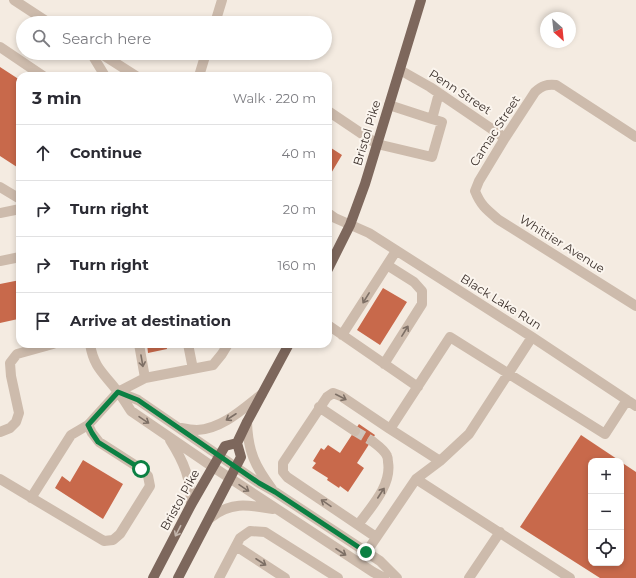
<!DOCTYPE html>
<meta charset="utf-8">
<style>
:root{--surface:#fff;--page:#f2f2f3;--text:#2b2b33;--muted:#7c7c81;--line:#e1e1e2}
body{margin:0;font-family:Montserrat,sans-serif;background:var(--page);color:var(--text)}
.controls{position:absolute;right:12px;bottom:12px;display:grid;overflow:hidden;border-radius:8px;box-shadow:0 2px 6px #0003}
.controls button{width:36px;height:36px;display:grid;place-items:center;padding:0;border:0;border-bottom:1px solid var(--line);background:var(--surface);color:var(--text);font:20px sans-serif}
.compass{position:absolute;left:540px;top:12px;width:36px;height:36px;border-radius:50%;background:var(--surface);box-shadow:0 2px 6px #0003;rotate:153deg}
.stop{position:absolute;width:12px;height:12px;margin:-9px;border:3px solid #0b8043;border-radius:50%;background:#fff}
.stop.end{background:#0b8043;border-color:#fff;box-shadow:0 1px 4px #0008}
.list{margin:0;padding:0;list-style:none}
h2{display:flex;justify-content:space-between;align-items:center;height:52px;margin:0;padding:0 16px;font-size:17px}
h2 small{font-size:13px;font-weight:400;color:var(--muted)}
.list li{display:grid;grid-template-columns:26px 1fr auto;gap:12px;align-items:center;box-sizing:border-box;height:56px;padding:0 16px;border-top:1px solid var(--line)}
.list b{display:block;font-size:15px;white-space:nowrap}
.list em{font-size:13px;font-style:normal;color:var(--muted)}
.icon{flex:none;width:22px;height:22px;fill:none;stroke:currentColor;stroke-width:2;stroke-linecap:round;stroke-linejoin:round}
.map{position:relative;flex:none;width:636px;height:578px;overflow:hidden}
.search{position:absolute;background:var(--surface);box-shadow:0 2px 6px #0003;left:16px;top:16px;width:316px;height:44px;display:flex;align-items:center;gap:10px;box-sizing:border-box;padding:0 14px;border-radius:22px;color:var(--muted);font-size:15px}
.panel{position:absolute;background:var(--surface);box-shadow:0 2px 6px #0003;left:16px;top:72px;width:316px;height:276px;border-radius:12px}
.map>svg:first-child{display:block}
.building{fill:#c8694b}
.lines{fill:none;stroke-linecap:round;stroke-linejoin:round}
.minor-tunnel{stroke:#cfc6bd;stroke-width:10;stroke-dasharray:10 5;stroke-linecap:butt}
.minor{stroke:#cdbbac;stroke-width:10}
.major{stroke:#7d675c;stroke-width:10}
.oneway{stroke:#7d6f65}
.oneway2{stroke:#c2b5ac}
.route{stroke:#0b8043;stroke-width:5}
.labels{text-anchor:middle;stroke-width:4;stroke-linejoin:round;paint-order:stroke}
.street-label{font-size:12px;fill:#3b302b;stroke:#fbf5ee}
</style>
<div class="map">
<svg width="636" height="578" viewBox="0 0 636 578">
<rect width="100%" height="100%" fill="#f4ebe1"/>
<path class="building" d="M0,67L20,80V169L0,156Z
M328,146L342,155L330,175L328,173Z
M20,280V328H19L18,319L0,323V284Z
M383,288L407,302L380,345L357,330Z
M147,344H166L167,349L148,353Z
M359,424L375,435L357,463L364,468L348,492L340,486L339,488L327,480L328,478L312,468L316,463L313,461L321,448L324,450L328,445L340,453Z
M581,435L620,461H591V563H621V462L636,472V578H600L520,527Z
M83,460L123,484L103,519L55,488L62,476L70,482Z"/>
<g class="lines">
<path class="minor-tunnel" d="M355,431L372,441"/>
<path class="minor" d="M14,0L49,23
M215,23L222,0
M0,47L43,76
M91,53L105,76
M100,53L136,76
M400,70L430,87L505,138
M199,76L206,53
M389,105L432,119L439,93
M328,111L377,144L432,157L442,122L432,119
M636,137L556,85C546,84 542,86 535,92L505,138L479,181L475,191C481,206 487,210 499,220L636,306
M0,187L20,199
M0,213L20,209
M328,213L335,218L369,233L532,337L636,406
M0,261L20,257
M328,325L418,387
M342,335L396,251
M90,344C94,369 105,374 118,392C123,398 127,405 131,411L213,467L373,572L384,578
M139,344L145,378
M188,344L193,369
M384,364L422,304V291L414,282L387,265
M118,392L138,400L259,483L275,492L380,561L397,578
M319,407L355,431
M247,422C248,452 255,466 272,489
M181,428C186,429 192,430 197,430C222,429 244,408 262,394
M390,429L450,337L605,434L627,400
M0,432L10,428L16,422L19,413L11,376L10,363L17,354L53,344
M170,440C184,462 191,479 191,505
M0,479L104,541L113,540L120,534L150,486L148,476L141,469L99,442L92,433L88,425
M416,479L570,578
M31,498L71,435L88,425L118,392L145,378L213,365L222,354L228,344
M210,518C231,501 249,505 273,509
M358,525C371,507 392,485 388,462C388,460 388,458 387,456C384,449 377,445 372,441
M376,537L287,477L283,472V463L327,397L333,393L341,396L390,429L440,461
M236,546L285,578
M363,557L416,479L440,461L469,434L532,337
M219,578L240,538L250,531L265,532L338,578
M469,578L500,532"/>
<path class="major" d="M328,269L350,225L365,184L421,0
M153,578L191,505L225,446L237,443
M178,578L241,457L237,443L247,422L289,344"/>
</g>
<defs><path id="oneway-shaft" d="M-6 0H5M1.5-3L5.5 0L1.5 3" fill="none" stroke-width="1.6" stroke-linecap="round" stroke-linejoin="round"/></defs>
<g class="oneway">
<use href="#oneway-shaft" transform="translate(366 298) rotate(122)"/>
<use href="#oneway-shaft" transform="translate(405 331) rotate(-58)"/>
<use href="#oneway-shaft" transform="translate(142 361) rotate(80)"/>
<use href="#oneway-shaft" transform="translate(341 397) rotate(27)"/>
<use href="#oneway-shaft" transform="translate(231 417) rotate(147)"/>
<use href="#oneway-shaft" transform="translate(144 420) rotate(34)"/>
<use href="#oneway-shaft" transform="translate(244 488) rotate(34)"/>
<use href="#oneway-shaft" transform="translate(381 493) rotate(-57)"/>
<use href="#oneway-shaft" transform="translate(326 503) rotate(-146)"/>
<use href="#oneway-shaft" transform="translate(341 552) rotate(33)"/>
<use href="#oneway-shaft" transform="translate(261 562) rotate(33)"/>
</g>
<use class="oneway2" href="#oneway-shaft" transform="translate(178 531) rotate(117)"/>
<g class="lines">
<path class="route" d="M141,469L98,442L92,433L88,425L118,392L138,400L259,483L275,492L366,552"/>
</g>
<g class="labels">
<g class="street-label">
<text transform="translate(460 92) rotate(33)" y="4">Penn Street</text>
<text transform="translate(495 131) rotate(-57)" y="4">Camac Street</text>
<text transform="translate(367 133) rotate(-73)" y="4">Bristol Pike</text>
<text transform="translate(562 244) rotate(32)" y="4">Whittier Avenue</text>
<text transform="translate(501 302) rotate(32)" y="4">Black Lake Run</text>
<text transform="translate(180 500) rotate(-61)" y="4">Bristol Pike</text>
</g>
</g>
</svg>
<div class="controls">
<button>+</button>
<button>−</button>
<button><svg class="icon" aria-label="locate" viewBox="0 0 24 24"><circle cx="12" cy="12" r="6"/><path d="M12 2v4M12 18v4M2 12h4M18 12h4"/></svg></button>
</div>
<svg class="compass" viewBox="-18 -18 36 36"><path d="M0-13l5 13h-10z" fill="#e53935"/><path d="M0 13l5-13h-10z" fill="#7c7c81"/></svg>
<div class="stop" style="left:141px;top:469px"></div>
<div class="stop end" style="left:366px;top:552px"></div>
<div class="search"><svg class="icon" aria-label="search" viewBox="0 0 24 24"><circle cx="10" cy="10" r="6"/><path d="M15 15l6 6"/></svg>Search here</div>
<section class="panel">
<h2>3 min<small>Walk · 220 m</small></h2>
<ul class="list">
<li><svg class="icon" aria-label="ahead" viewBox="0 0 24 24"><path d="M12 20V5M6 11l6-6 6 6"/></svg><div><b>Continue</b></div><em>40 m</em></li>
<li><svg class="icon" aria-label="right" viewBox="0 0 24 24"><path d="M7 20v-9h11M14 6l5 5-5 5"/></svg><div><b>Turn right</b></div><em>20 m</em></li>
<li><svg class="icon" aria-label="right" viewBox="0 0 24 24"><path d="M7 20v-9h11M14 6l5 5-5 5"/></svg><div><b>Turn right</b></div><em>160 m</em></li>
<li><svg class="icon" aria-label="arrive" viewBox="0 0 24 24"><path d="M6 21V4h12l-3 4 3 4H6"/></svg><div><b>Arrive at destination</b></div></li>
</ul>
</section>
</div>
